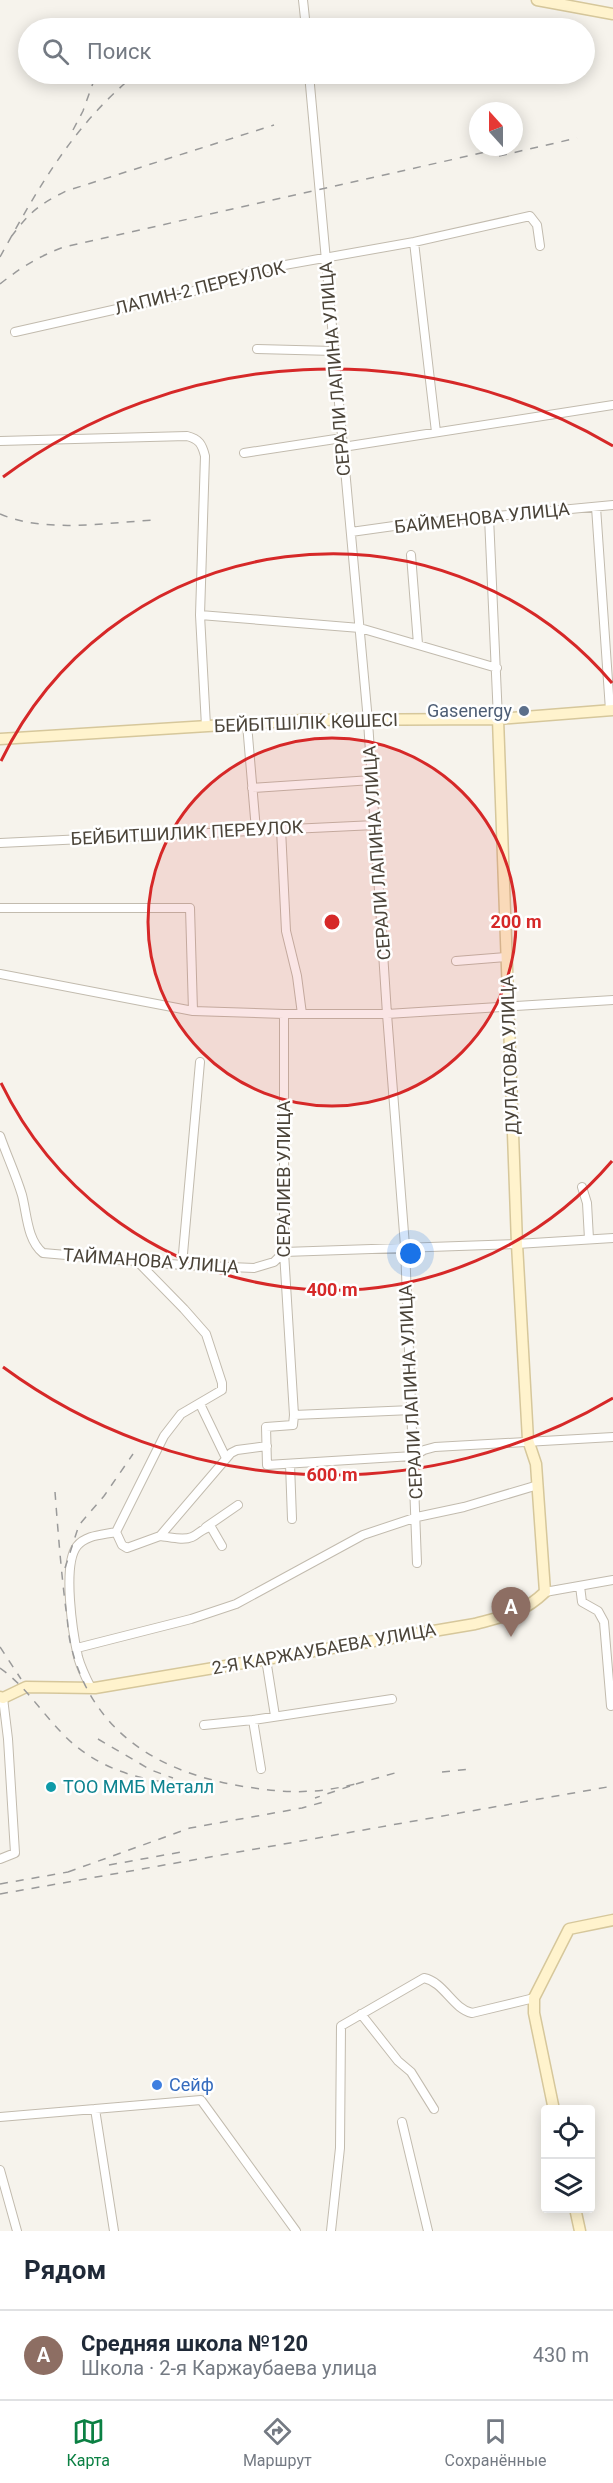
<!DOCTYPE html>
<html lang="ru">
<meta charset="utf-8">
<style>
:root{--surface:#fff;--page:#f6f6f7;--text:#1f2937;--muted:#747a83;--line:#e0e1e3;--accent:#0b8043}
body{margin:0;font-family:Roboto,sans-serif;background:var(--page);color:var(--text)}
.controls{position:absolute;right:18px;bottom:18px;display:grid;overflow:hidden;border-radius:6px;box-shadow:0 3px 15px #0003}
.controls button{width:54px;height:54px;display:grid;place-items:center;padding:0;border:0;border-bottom:2px solid var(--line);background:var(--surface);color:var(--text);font:30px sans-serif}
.compass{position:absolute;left:469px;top:102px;width:54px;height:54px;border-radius:50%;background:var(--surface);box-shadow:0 3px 15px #0003;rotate:339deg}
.you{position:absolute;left:411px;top:1254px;width:21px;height:21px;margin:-15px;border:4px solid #fff;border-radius:50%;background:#1a73e8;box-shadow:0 0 0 9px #1a73e833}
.badge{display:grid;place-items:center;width:39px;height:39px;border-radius:50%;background:var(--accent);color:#fff;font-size:20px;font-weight:700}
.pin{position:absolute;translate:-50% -50px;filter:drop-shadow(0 2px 3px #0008)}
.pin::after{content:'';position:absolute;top:32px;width:21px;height:18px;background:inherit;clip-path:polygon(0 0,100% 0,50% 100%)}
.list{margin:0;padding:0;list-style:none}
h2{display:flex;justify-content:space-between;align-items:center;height:78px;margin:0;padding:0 24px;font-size:26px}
h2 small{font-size:20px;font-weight:400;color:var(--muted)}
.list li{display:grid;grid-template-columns:39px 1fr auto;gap:18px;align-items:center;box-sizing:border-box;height:90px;padding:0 24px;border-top:2px solid var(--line)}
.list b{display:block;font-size:22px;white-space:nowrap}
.list p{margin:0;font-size:20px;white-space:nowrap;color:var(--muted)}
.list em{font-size:20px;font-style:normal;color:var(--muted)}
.icon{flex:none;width:33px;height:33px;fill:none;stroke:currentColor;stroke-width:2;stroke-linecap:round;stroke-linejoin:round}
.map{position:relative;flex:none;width:613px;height:2231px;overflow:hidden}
.search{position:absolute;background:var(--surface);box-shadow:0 3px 15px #0003;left:18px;right:18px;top:18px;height:66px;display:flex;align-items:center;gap:15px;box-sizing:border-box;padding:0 21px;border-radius:33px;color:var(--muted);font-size:22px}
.sheet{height:168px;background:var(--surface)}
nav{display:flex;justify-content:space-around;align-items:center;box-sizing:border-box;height:84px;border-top:2px solid var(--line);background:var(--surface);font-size:16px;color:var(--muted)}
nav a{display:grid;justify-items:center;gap:3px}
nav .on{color:var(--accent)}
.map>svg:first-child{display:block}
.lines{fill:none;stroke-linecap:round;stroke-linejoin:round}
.street-casing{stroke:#c2bbae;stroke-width:10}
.secondary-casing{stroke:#d6c79b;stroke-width:13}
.street{stroke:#fff;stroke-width:8}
.secondary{stroke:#fff3cd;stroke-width:10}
.rail{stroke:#9a9a9a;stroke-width:1.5;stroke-dasharray:8 8;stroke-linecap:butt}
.ring{fill:none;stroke:#d62828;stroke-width:3}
.service-dot{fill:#5c6f8a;stroke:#fff;stroke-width:2}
.culture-dot{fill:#0f9aa8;stroke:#fff;stroke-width:2}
.shop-dot{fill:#3f7fe0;stroke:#fff;stroke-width:2}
.labels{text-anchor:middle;stroke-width:5;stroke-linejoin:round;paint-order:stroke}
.street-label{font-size:18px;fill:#4b4439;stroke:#fff}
.service-label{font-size:18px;fill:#4e5e75;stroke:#fff;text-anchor:end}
.culture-label{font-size:18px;fill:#0d838f;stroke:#fff;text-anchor:start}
.shop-label{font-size:18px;fill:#366cbe;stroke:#fff;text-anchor:start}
.centre{fill:#d62828;stroke:#fff;stroke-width:3}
.ring-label{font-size:18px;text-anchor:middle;font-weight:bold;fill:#d62828;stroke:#fff;stroke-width:5;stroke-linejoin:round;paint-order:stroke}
</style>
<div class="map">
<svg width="613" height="2231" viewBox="0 0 613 2231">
<rect width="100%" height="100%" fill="#f6f3ec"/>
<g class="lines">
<g class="street-casing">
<path id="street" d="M303,0L306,28
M309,74L368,721L387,1014L405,1246L417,1563
M490,74L502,76
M414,242L436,432
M15,332L188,293L251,271L414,242L530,216L537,225L540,246
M257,349L334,351
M0,441L187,436C199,439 202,444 205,456L200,615L206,726
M343,447L613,405
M244,453L342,438
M596,507L610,710
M489,517L498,719
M351,532L401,525L613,505
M411,555L418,644
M200,615L360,628L497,668
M247,724L256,830
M252,788L372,780
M281,829L286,931L297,976L302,1014
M0,843L375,825
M0,908H190L193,1011
M456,961L506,957
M0,974L193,1011L284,1014H387L613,1000
M284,1014V1252L294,1415L293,1425L266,1427L267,1465L413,1456L424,1450L435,1447L613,1437
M0,1136C7,1156 16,1175 22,1195C27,1214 27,1240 43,1253L182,1265L254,1268L274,1262L284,1252L517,1244L613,1238
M582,1187L587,1203L589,1239
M137,1261L184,1309L206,1334L222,1383V1390L181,1414L164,1436L116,1532L122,1545L127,1548L160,1536L231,1453L237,1450L267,1446
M182,1265L200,1062
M200,1404L226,1458
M294,1415L412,1410
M290,1464L292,1519
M206,1527L238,1505
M160,1536C170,1537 183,1541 192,1537C199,1534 202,1528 211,1527L222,1546
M580,1586L582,1602L598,1611L604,1622L611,1706
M545,1592L613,1580
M77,1648L191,1619L236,1604L363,1535L417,1517L464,1507L538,1485
M266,1659L275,1716
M91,1688C86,1678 81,1668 78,1657C73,1634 62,1565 77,1546C86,1535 102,1535 116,1532
M253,1720L261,1769
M204,1725L253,1720L392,1699
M0,1859L15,1853L8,1739L3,1698
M361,2014L398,2061L411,2072L434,2109
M95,2109L114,2231
M0,2117L201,2100L296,2231
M402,2122L428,2231
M0,2170L17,2231
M331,2231L340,2148L341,2026L424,1978C444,1982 453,2009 472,2013L534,1998"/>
</g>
<g class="secondary-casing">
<path id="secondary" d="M537,0L613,14
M0,739L304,720L498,719L613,710
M0,1697L3,1698L26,1687L95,1688L475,1624C504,1616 522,1614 545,1592L536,1464L528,1440L517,1244L498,719
M554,2110L534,2013V1998L569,1929L613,1920
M575,2208L580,2231"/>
</g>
<use href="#street" class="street"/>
<use href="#secondary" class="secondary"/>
<path class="rail" d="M260,28L277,23
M73,130L83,111L93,83
M499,156L577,138
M11,237C30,212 38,205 66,191L274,125
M0,257C38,188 74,124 136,74
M0,284C20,268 39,256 64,247L508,147
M0,514C47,534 108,522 158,520
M55,1492C58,1531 61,1571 66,1610C68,1622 68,1634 71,1646C93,1735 162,1774 247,1787C268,1790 289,1793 311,1791C326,1791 341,1787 356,1784L315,1798
M65,1568L79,1525L104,1496L133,1454
M0,1647L21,1679
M0,1668C24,1685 40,1710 60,1731C99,1774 155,1785 210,1785
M98,1739L151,1770L173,1778
M442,1772L470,1769
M356,1784L402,1771
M109,1865L187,1851
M68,1872L190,1828L302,1808L327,1801
M0,1884L68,1872
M0,1894L613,1786"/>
</g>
<circle cx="332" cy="922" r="184" fill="#d62828" fill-opacity=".12"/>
<g class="ring">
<circle cx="332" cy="922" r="184"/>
<path d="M612 1161A368 368 0 0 1 1 1083M1 761A368 368 0 0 1 612 683"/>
<path d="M613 1398A553 553 0 0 1 3 1367M3 477A553 553 0 0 1 613 446"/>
</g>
<circle class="service-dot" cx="524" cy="711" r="6"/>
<circle class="culture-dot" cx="51" cy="1787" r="6"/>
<circle class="shop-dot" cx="157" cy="2085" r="6"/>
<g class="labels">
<g class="street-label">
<text transform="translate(200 288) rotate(-14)" y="6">ЛАПИН-2 ПЕРЕУЛОК</text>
<text transform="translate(335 369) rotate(-95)" y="6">СЕРАЛИ ЛАПИНА УЛИЦА</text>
<text transform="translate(482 518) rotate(-6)" y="6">БАЙМЕНОВА УЛИЦА</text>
<text transform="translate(306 723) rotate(-2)" y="6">БЕЙБІТШІЛІК КӨШЕСІ</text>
<text transform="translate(187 833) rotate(-3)" y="6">БЕЙБИТШИЛИК ПЕРЕУЛОК</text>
<text transform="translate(377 853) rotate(-94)" y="6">СЕРАЛИ ЛАПИНА УЛИЦА</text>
<text transform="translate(510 1055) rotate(-92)" y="6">ДУЛАТОВА УЛИЦА</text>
<text transform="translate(284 1179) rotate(-90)" y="6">СЕРАЛИЕВ УЛИЦА</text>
<text transform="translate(151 1261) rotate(4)" y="6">ТАЙМАНОВА УЛИЦА</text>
<text transform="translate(411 1392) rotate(-93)" y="6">СЕРАЛИ ЛАПИНА УЛИЦА</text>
<text transform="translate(324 1649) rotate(-10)" y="6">2-Я КАРЖАУБАЕВА УЛИЦА</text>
</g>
<g class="service-label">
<text x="512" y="717">Gasenergy</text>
</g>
<g class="culture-label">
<text x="63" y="1793">ТОО ММБ Металл</text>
</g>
<g class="shop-label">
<text x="169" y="2091">Сейф</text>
</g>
</g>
<circle cx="332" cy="922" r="9" class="centre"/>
<g class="ring-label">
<text x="516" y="928">200 m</text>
<text x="332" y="1296">400 m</text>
<text x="332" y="1481">600 m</text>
</g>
</svg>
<div class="controls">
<button><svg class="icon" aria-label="locate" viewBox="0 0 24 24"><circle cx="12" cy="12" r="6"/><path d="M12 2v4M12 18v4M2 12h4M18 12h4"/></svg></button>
<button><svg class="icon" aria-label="layers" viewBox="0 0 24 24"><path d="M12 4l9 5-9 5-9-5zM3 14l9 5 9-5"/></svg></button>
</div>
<svg class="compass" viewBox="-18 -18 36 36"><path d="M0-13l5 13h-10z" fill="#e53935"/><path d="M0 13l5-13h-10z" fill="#747a83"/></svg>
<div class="you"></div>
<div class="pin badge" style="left:511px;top:1637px;background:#8d6e63">A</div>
<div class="search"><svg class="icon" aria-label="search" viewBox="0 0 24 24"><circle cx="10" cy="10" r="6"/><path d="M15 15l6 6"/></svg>Поиск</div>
</div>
<section class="sheet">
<h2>Рядом<small></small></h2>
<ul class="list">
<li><span class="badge" style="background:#8d6e63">A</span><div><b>Средняя школа №120</b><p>Школа · 2-я Каржаубаева улица</p></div><em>430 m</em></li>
</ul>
</section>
<nav>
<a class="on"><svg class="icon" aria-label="map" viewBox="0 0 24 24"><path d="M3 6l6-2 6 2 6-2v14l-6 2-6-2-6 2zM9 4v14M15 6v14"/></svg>Карта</a>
<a><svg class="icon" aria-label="directions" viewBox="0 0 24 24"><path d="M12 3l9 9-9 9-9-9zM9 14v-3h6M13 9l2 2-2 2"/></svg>Маршрут</a>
<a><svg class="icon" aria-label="saved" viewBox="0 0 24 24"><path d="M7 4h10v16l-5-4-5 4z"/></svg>Сохранённые</a>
</nav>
